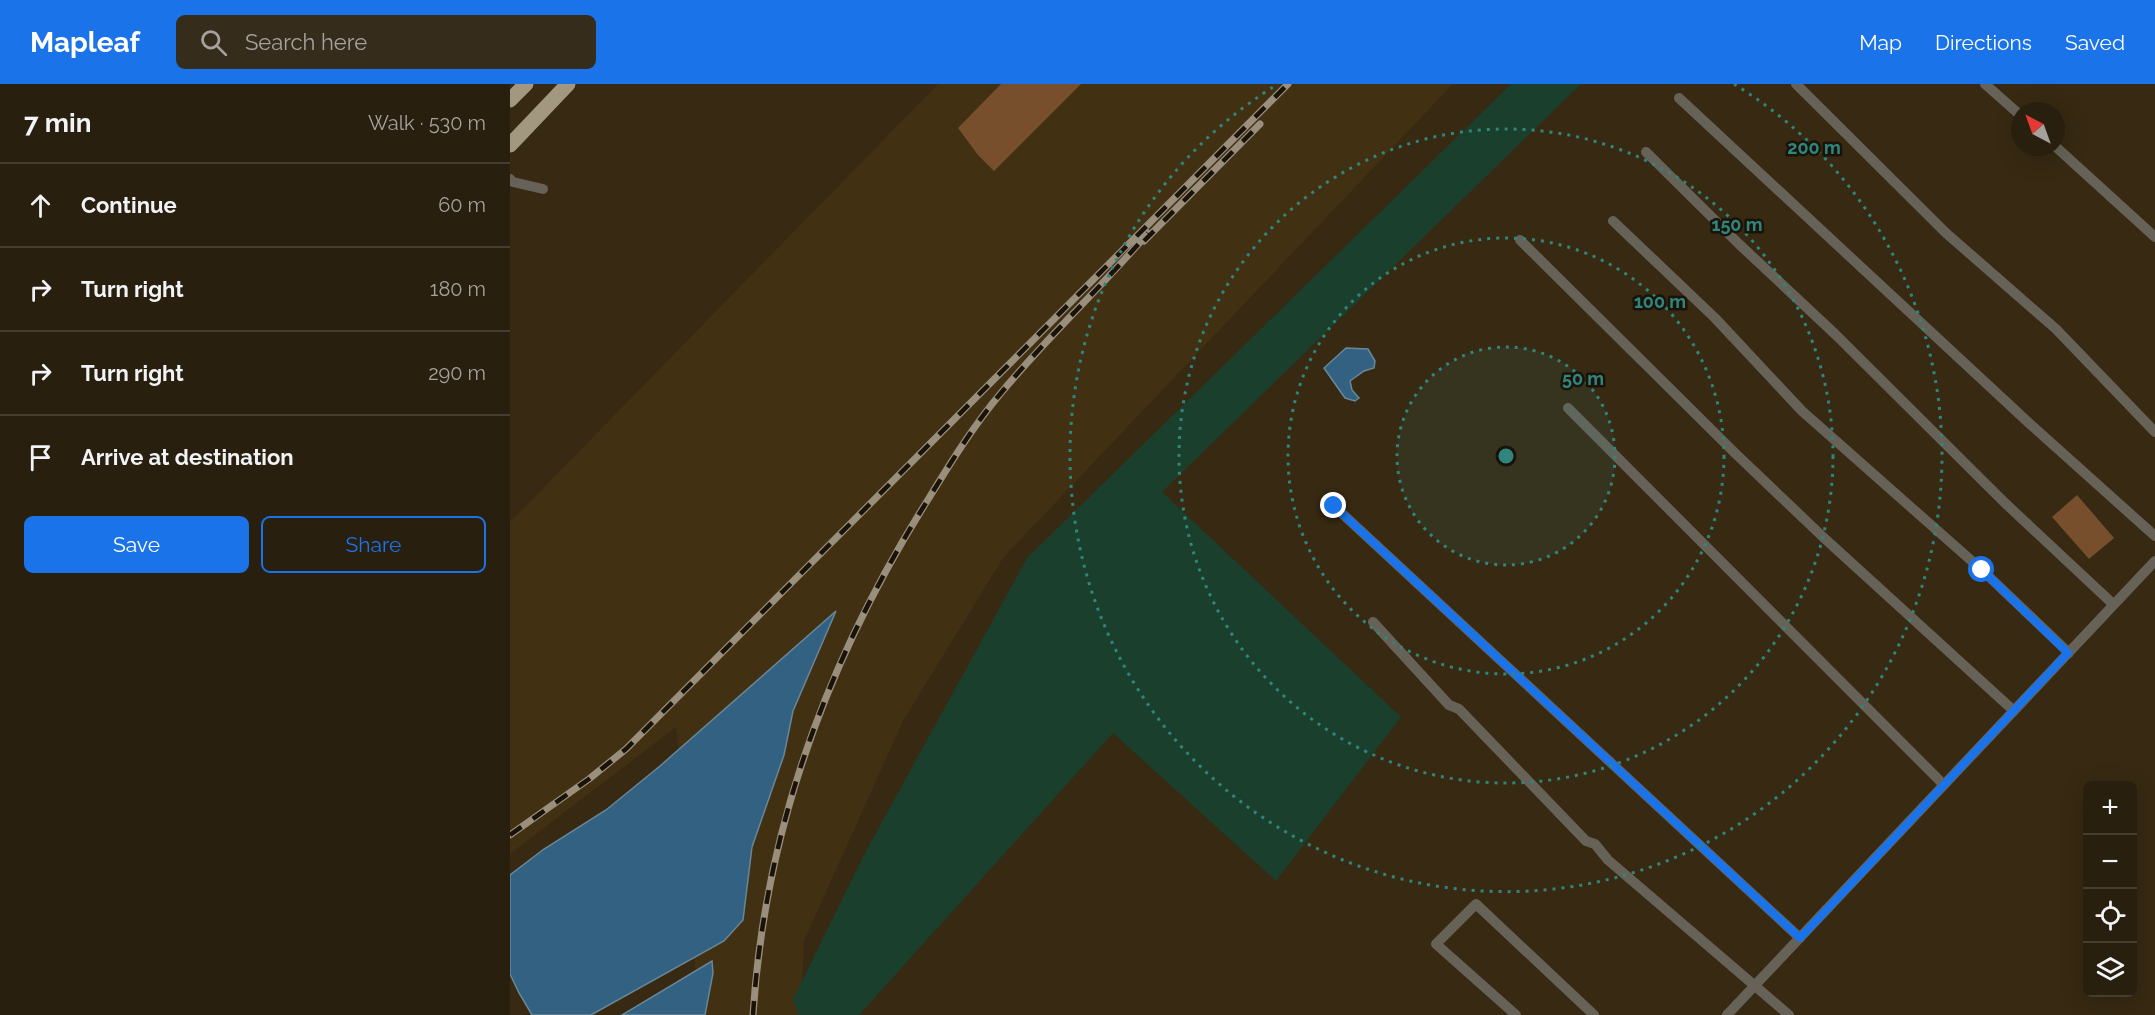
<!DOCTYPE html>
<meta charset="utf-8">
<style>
:root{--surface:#291f0e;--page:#352c1c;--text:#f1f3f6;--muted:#a5a29e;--line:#453d2e;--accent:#1a73e8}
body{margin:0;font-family:Raleway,sans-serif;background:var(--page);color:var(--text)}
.controls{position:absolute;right:18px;bottom:18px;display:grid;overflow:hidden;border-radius:9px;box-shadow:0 6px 24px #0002}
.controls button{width:54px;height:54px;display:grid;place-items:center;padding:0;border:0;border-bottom:2px solid var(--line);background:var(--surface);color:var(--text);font:30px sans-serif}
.compass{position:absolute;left:1501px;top:18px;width:54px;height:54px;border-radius:50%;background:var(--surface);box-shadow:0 6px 24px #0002;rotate:319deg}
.stop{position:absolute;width:18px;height:18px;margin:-14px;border:4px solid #1a73e8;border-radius:50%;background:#fff}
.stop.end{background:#1a73e8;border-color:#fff;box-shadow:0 2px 6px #0008}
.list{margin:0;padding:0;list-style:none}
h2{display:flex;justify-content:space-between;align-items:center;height:78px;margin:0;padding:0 24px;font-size:26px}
h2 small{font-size:20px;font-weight:400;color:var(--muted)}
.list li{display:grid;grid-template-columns:39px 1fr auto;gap:18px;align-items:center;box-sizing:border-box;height:84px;padding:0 24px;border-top:2px solid var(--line)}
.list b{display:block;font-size:22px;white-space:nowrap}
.list em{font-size:20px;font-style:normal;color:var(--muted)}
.actions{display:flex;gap:12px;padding:18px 24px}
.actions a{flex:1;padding:14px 0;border:2px solid var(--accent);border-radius:9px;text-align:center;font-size:21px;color:var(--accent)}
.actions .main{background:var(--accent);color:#fff}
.icon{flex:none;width:33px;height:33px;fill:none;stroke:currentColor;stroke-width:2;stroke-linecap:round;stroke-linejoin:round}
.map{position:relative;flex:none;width:1645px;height:931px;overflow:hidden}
header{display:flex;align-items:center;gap:36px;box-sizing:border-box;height:84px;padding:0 30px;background:var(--accent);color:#fff}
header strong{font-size:28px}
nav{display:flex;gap:33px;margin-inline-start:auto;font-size:21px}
.search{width:420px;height:54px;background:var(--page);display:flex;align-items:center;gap:15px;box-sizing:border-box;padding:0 21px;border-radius:9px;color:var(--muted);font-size:22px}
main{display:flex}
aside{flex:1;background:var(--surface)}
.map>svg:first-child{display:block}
.built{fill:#423012}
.green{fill:#1b3f2d}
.water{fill:#326181;stroke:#698799;stroke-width:1.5}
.building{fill:#774f2c}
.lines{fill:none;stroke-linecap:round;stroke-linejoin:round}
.minor{stroke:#676257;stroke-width:10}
.primary{stroke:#a29880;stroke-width:15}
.rail-casing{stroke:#9a8e7d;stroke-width:7}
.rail{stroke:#191309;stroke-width:4.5;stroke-dasharray:14;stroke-linecap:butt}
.route{stroke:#1a73e8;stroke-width:8}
.ring{fill:none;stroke:#30867d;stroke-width:3;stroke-dasharray:3 6}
.centre{fill:#30867d;stroke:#191309;stroke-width:3}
.ring-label{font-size:18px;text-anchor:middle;font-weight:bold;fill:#30867d;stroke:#191309;stroke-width:5;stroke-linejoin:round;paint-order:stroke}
</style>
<header>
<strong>Mapleaf</strong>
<div class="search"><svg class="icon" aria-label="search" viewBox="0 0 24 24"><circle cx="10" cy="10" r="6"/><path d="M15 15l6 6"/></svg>Search here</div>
<nav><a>Map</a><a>Directions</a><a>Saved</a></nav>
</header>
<main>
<aside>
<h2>7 min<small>Walk · 530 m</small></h2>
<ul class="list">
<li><svg class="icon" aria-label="ahead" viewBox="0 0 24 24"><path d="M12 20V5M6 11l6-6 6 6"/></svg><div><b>Continue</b></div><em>60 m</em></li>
<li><svg class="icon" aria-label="right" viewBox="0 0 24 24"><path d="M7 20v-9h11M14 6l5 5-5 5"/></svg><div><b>Turn right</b></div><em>180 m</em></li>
<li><svg class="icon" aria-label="right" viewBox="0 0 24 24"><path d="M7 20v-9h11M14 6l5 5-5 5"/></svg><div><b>Turn right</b></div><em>290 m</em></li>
<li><svg class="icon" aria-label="arrive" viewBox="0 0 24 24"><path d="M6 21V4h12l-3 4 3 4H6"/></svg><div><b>Arrive at destination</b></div></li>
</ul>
<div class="actions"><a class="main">Save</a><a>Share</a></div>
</aside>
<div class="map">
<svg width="1645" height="931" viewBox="0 0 1645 931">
<rect width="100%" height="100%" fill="#372912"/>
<path class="built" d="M428,0H943L493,474L393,637L294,857L291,931H188L175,720L166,643L0,770V438Z"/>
<path class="green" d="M1001,0H1071L652,408L891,633L766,797L603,649L349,931H289L283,915L356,767L517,474Z"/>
<path class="water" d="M836,264L858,265L865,277L864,284L854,287L840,297L842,306L849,314L845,317L835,314L814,284Z
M326,527L283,627L274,671L242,763L233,836L214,857L81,931H22L9,909L0,890V791L34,765L96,726L150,682Z
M202,877L203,889L195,931H112Z"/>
<path class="building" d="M491,0H571L484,87L468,71L448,44Z
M1567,411L1604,454L1579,475L1542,433Z"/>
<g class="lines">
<path class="minor" d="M1286,0L1436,149L1546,245L1645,348
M1475,0L1510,31
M1169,14L1520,340L1645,452
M1546,63L1645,153
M1136,68L1230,161L1325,250L1495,419L1603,520
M0,95L3,98L33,105
M1103,137L1205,234L1292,327L1472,486L1559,569
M1010,156L1227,371L1313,453L1504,627
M1058,324L1434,701
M824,422L1290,854
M863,538L939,621L949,625L1076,757L1085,760L1098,776L1279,931
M1006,931L926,860L966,820L1084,931
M1217,931L1645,477"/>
<path class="primary" d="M0,16L16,0
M0,61L58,0"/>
<g class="rail-casing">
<path id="rail" d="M634,157L750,40
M0,751L79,695L116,665L778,0
M243,931C255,743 319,572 419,414C441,378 464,341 491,309C537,253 591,204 638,149"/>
</g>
<use href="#rail" class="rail"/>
</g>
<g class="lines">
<path class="route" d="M824,422L1290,854L1558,569L1472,486"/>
</g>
<circle cx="996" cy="372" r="109" fill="#30867d" fill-opacity=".12"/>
<g class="ring">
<circle cx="996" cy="372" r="109"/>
<circle cx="996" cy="372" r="218"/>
<circle cx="996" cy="372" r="327"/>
<path d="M1224 0A436 436 0 1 1 768 0"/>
</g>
<circle cx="996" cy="372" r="9" class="centre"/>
<g class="ring-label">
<text x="1304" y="70">200 m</text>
<text x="1227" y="147">150 m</text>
<text x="1150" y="224">100 m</text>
<text x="1073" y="301">50 m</text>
</g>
</svg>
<div class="controls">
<button>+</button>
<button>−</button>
<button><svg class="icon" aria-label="locate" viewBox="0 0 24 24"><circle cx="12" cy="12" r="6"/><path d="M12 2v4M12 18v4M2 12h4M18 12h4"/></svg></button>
<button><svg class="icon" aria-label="layers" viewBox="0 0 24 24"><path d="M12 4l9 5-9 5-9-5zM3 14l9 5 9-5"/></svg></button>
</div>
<svg class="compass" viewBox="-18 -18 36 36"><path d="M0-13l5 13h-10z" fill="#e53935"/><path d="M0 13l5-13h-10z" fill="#a5a29e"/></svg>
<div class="stop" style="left:1472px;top:486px"></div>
<div class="stop end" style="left:824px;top:422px"></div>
</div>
</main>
